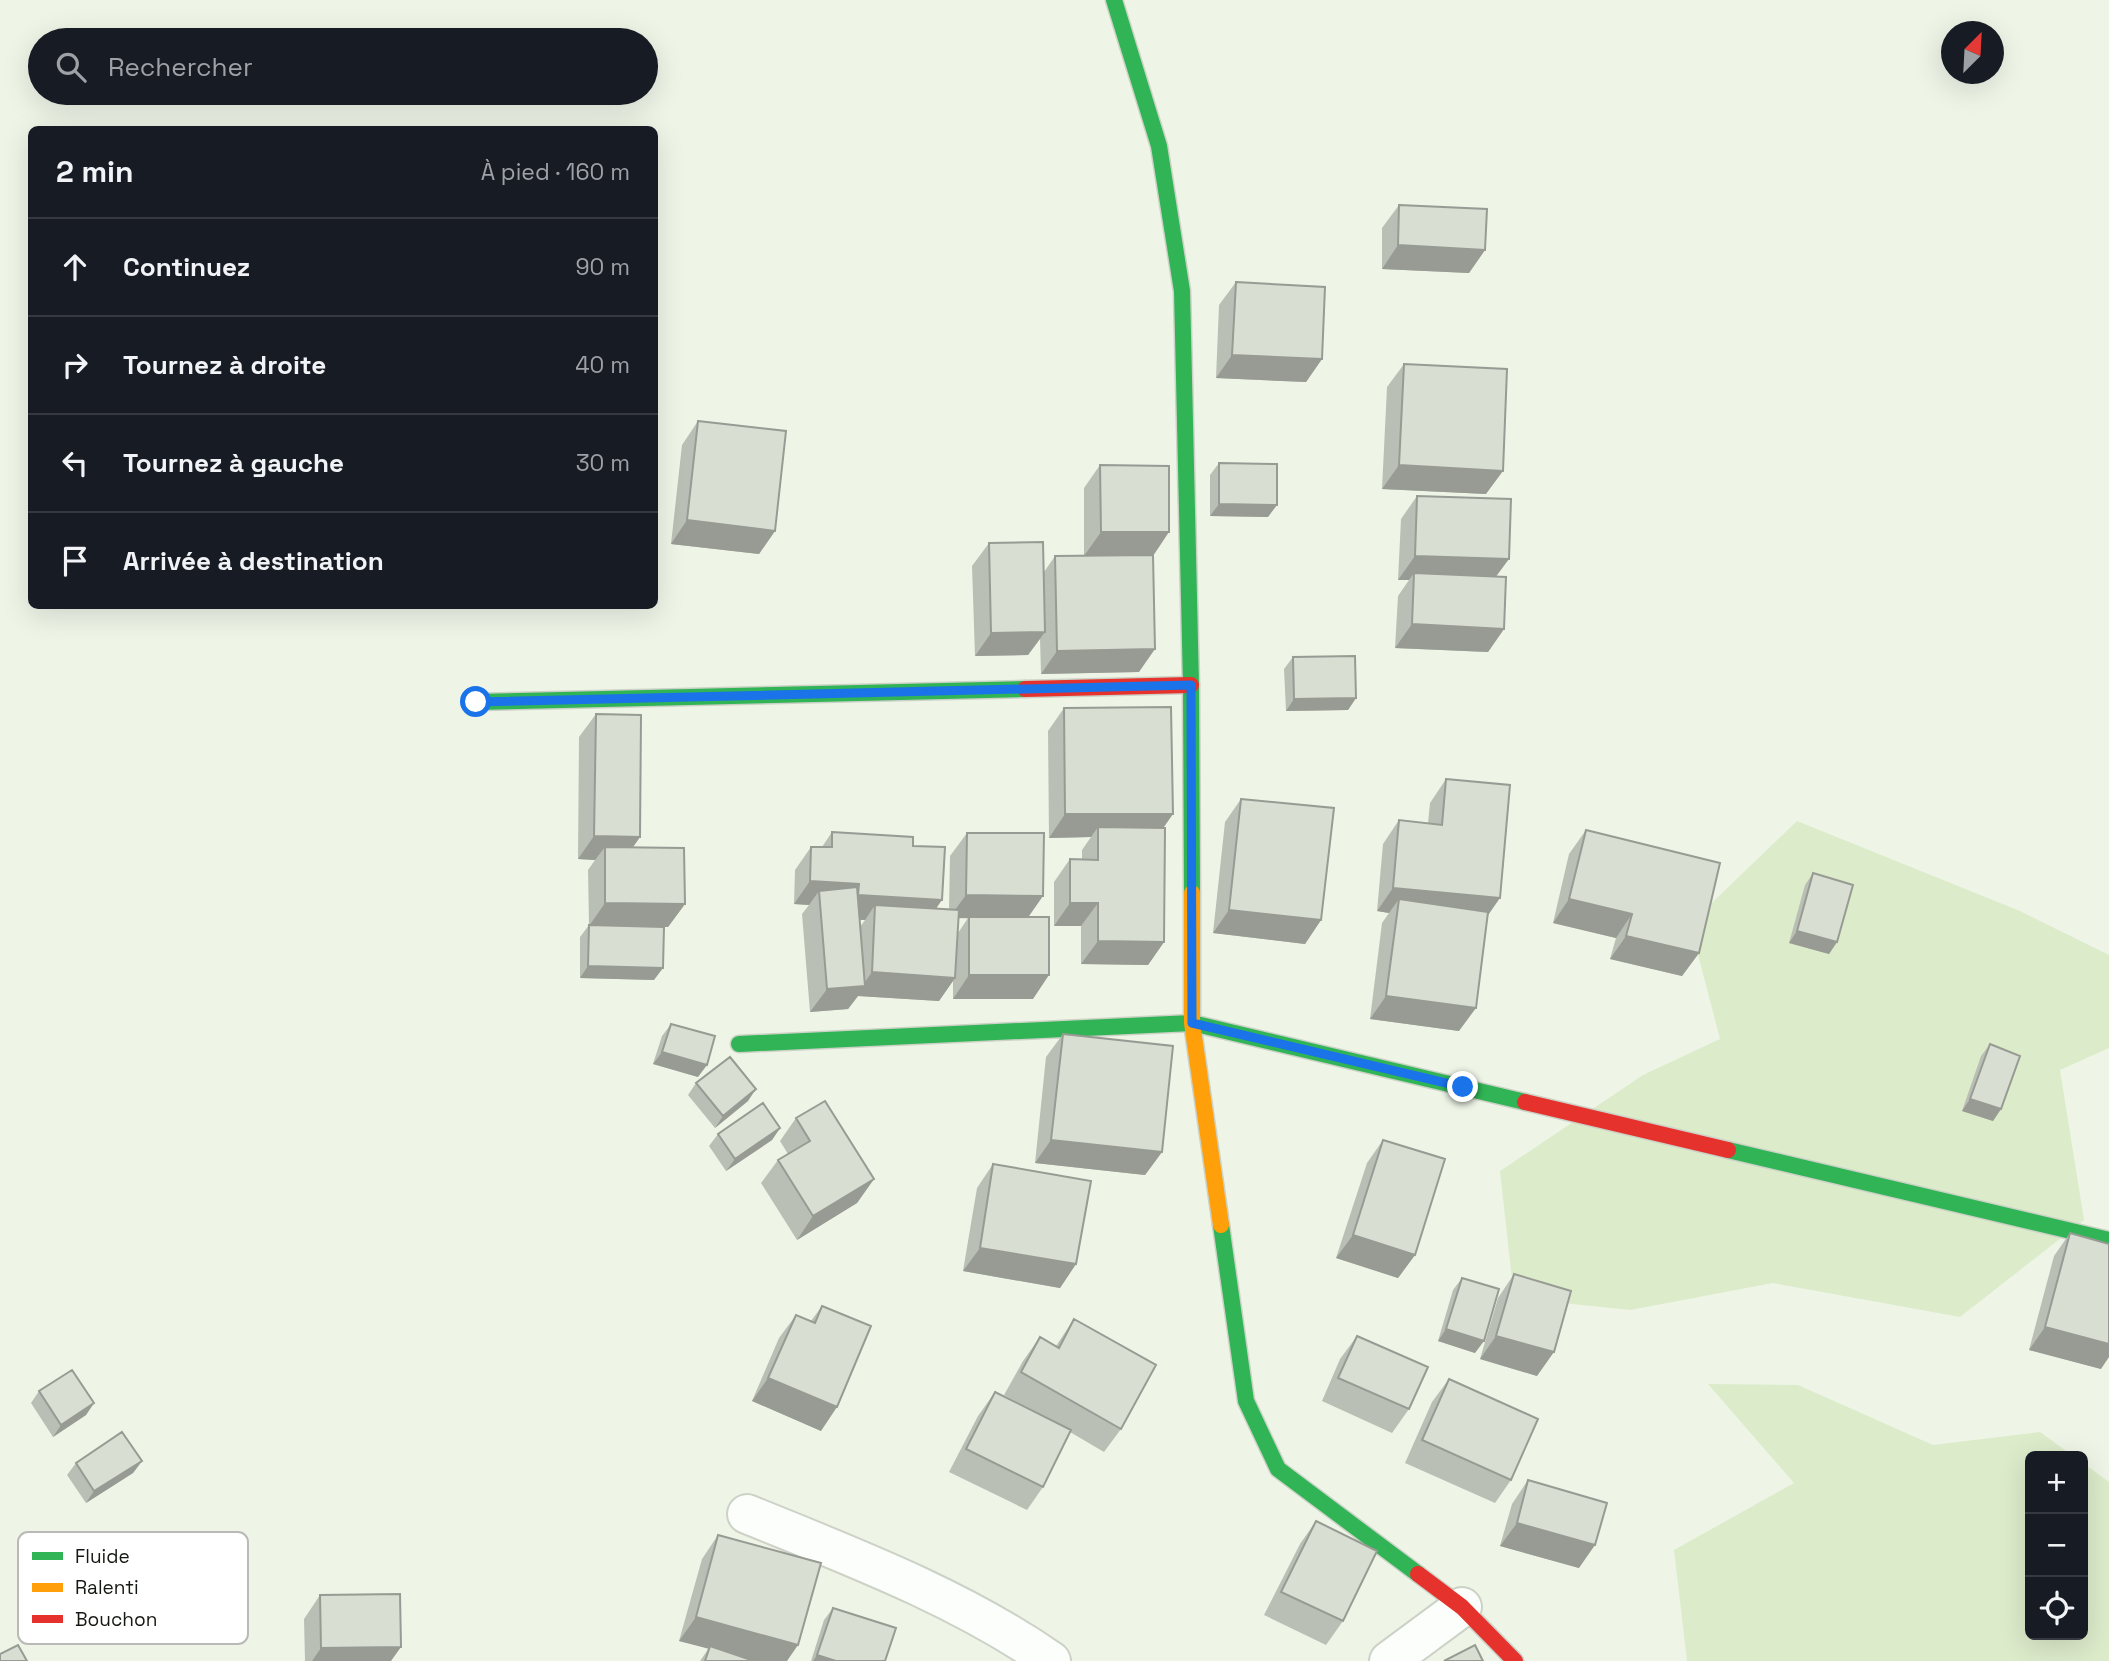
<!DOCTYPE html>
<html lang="fr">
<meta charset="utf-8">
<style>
:root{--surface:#171b24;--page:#20242c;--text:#f1f3f6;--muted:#9ea1a6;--line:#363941}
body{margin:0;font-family:"Space Grotesk",sans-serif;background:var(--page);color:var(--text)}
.controls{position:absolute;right:21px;bottom:21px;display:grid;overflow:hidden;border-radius:10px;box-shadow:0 7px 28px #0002}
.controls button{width:63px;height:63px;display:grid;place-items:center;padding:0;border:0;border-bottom:2px solid var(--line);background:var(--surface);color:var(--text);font:35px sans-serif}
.compass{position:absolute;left:1941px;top:21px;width:63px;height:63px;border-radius:50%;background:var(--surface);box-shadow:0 7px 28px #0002;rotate:24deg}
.stop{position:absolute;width:21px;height:21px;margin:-16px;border:5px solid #1a73e8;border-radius:50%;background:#fff}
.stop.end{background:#1a73e8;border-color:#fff;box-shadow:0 2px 7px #0008}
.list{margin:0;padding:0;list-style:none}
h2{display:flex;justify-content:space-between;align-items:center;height:91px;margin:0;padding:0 28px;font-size:30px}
h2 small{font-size:23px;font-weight:400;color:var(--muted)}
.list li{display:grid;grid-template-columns:46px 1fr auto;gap:21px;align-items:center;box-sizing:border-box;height:98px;padding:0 28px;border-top:2px solid var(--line)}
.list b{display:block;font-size:26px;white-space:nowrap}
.list em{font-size:23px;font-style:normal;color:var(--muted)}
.icon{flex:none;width:38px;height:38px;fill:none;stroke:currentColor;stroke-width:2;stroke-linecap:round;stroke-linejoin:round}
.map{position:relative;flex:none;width:2109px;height:1661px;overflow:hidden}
.search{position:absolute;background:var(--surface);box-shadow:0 7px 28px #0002;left:28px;top:28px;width:630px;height:77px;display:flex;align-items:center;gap:18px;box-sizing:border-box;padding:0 24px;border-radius:38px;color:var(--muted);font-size:26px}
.panel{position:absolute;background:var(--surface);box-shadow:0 7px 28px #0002;left:28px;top:126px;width:630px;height:483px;border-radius:10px}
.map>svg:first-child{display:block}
.green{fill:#dcebca}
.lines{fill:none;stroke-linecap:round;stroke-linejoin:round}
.street-casing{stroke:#cdd2c7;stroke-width:42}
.fast-casing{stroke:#cdd2c7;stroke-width:19}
.slow-casing{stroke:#cdd2c7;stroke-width:19}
.jam-casing{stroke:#cdd2c7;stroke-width:19}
.street{stroke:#fcfefb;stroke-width:38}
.fast{stroke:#30b455;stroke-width:16}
.slow{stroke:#ff9f0a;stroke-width:16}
.jam{stroke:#e5322d;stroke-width:16}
.wall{fill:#babfb5;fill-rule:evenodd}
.shaded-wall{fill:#979b93}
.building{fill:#d8ded2;stroke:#979b93;stroke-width:2}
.route{stroke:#1a73e8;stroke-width:9}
.key{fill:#fff;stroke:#b9bab8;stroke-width:2}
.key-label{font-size:19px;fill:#161911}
</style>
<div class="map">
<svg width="2109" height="1661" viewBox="0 0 2109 1661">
<rect width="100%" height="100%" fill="#eef5e7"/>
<path class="green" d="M1797,821L2020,911L2109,955V1048L2060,1070L2084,1220L1960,1317L1773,1283L1630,1310L1514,1298L1500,1171L1643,1075L1720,1039L1690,924Z
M1708,1384L1798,1385L1933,1445L2040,1432L2073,1456H2030V1635H2083V1463L2109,1482V1661H1687L1674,1550L1794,1483Z"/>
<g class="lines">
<g class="street-casing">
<path id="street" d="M747,1514C850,1556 959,1597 1051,1661
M1389,1661L1462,1607"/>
</g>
<g class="fast-casing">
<path id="fast" d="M1114,0L1159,146L1182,291L1191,685L1192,893
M476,702L1025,689
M739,1044L1192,1023L1525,1102
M1728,1150L2109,1240
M1221,1225L1246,1401L1278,1469L1418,1574"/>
</g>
<g class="slow-casing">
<path id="slow" d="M1192,893V1023L1221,1225"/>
</g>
<g class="jam-casing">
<path id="jam" d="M1025,689L1191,685
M1525,1102L1728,1150
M1418,1574L1462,1607L1515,1661"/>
</g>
<use href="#street" class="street"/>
<use href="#fast" class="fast"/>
<use href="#slow" class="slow"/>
<use href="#jam" class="jam"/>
</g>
<path class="wall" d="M1399,205L1485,250L1469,273L1382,269V228Z
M1236,282L1322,359L1306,382L1216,378L1219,305Z
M1404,364L1486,494L1382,489L1387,387Z
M698,421L775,531L759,554L671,544L682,445Z
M1219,463L1268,517L1210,516V475Z
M1100,465L1153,556L1139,672L1041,674L1040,639L1028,655L975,656L972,566L989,543L1044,572L1055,556L1084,555V488Z
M1417,496L1496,577L1504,629L1488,652L1395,648L1398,596L1409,580H1398L1401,519Z
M1293,657L1356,698L1348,710L1286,711L1284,669Z
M1064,708L1163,828L1164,942L1148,965L1081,964V926H1054V882L1070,859H1082V850L1091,837L1049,838L1048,731Z
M596,714L640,837L633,847L685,904L668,927H664L654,980L580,978V937L589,925L588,870L595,860L578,859L579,737Z
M1446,779L1488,916L1459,1031L1370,1019L1382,923L1389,913L1377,911L1383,844L1399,820L1428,823L1430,803Z
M1241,799L1321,920L1305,944L1213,933L1225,822Z
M1586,830L1699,953L1682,976L1610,959L1616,938L1553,923L1569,854Z
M832,832L913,846L937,908L949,909L950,856L967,833L1028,917L1033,999H953V981L939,1001L858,996L848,1009L810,1012L802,914L809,905L794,904L795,870L811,847H822ZM958,918H968L958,933ZM860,920H865L860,927Z
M1813,873L1837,942L1829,954L1789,943L1805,885Z
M671,1024L698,1077L653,1064L662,1036Z
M1063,1034L1162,1152L1145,1175L1035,1163L1046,1057Z
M1990,1044L2001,1109L1993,1121L1962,1111L1981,1056Z
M696,1083L748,1101L715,1128L688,1095Z
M796,1118L874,1179L857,1203L797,1240L761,1183L778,1160L788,1154L780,1141Z
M780,1128L772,1140L726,1171L709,1146L718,1134Z
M1383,1140L1415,1255L1398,1278L1336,1258L1367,1163Z
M993,1164L1076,1264L1060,1288L963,1271L977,1188Z
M2070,1233L2101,1369L2029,1350L2054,1256Z
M1514,1274L1537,1376L1480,1359L1498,1298Z
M1462,1278L1475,1353L1438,1341L1453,1290Z
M822,1306L821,1431L752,1401L779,1338L796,1315L811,1321Z
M1074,1319L1121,1429L1104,1452L1070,1432L1043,1487L1027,1510L949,1472L978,1416L995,1392L1028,1409L1004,1395L1023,1361L1040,1337L1056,1346Z
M1357,1336L1409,1409L1392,1433L1322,1401L1340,1359Z
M1449,1379L1511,1480L1495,1503L1405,1463L1432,1402Z
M39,1391L94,1403L86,1415L53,1437L31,1403Z
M142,1461L133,1473L86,1503L67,1475L76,1463Z
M1528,1480L1579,1568L1500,1546L1512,1504Z
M1316,1521L1343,1621L1326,1645L1264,1615L1300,1544Z
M718,1535L754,1661H700L709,1648L679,1641L702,1559Z
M320,1595L391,1661H305L304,1619Z
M833,1608L885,1661H811L824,1620Z"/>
<path class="shaded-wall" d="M1398,245L1485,250L1469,273L1382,269Z
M1232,355L1322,359L1306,382L1216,378Z
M1399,465L1503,471L1486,494L1382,489Z
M1219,504L1277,505L1268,517L1210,516Z
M687,520L775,531L759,554L671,544Z
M1101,532H1169L1153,556H1084Z
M1415,556L1509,559L1492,582L1414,573L1409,580H1398Z
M1412,624L1504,629L1488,652L1395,648Z
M1045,632L1028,655L975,656L991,633Z
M1155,649L1139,672L1041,674L1057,651Z
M1356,698L1348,710L1286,711L1294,699Z
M1065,814H1173L1157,837L1098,827L1091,837L1049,838Z
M594,836L640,837L624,860L605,847L595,860L578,859Z
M810,881L859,884L843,907L819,891L809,905L794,904Z
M1393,888L1500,898L1484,921L1399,899L1389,913L1377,911Z
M858,895L942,900L926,923L875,905L865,920L842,919Z
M966,895L1043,896L1027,919L949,918Z
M1569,899L1632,914L1616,938L1553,923Z
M605,903L685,904L668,927L589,926Z
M1070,903H1098L1081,926H1054Z
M1229,910L1321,920L1305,944L1213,933Z
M1797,931L1837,942L1829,954L1789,943Z
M1626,936L1699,953L1682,976L1610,959Z
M1098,941L1164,942L1148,965L1081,964Z
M588,966L663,968L654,980L580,978Z
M872,972L955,978L939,1001L858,996L848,1009L810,1012L827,989L862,986Z
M969,975H1049L1033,999H953Z
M1386,996L1476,1008L1459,1031L1370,1019Z
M662,1052L707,1065L698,1077L653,1064Z
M756,1089L748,1101L715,1128L723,1116Z
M1970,1099L2001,1109L1993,1121L1962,1111Z
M780,1128L772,1140L726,1171L735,1159Z
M1051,1140L1162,1152L1145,1175L1035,1163Z
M874,1179L857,1203L797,1240L813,1216Z
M1353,1235L1415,1255L1398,1278L1336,1258Z
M980,1248L1076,1264L1060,1288L963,1271Z
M2045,1327L2109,1344V1357L2101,1369L2029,1350Z
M1446,1329L1484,1341L1475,1353L1438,1341Z
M1496,1336L1554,1352L1537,1376L1480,1359Z
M768,1378L837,1407L821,1431L752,1401Z
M94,1403L86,1415L53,1437L61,1425Z
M142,1461L133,1473L86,1503L94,1491Z
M1517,1523L1595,1545L1579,1568L1500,1546Z
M696,1617L798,1645L787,1661H755L679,1641Z
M401,1647L391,1661H312L321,1648Z
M817,1655L836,1661H813Z"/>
<path class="building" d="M1399,205L1487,209L1485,250L1398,245Z
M1236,282L1325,287L1322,359L1232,355Z
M1404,364L1507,369L1503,471L1399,465Z
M698,421L786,431L775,531L687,520Z
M1219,463L1277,464V505L1219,504Z
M1100,465L1169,466V532H1101Z
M1417,496L1511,499L1509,559L1415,556Z
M1043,542L1045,632L991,633L989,543Z
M1153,555L1155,649L1057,651L1055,556Z
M1414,573L1506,577L1504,629L1412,624Z
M1355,656L1356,698L1294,699L1293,657Z
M1171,707L1173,814H1065L1064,708Z
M596,714L641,715L640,837L594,836Z
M1446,779L1510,785L1500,898L1393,888L1399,820L1442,825Z
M1241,799L1334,808L1321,920L1229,910Z
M1098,827L1165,828L1164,942L1098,941V903H1070V859L1098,860Z
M1586,830L1720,863L1699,953L1626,936L1632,914L1569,899Z
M832,832L913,837V846L945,847L942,900L858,895L859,884L810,881L811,847H832Z
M967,833H1044L1043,896L966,895Z
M605,847L684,848L685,904L605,903Z
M1813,873L1853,885L1837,942L1797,931Z
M857,887L865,986L827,989L819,891Z
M1399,899L1488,912L1476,1008L1386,996Z
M875,905L959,910L955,978L872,972Z
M969,917H1049V975H969Z
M589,925L664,927L663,968L588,966Z
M671,1024L715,1036L707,1065L662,1052Z
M1063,1034L1173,1046L1162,1152L1051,1140Z
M1990,1044L2020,1056L2001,1109L1970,1099Z
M730,1057L756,1089L723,1116L696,1083Z
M825,1101L874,1179L813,1216L778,1160L810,1141L796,1118Z
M763,1103L780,1128L735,1159L718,1134Z
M1383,1140L1445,1159L1415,1255L1353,1235Z
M993,1164L1091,1181L1076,1264L980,1248Z
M2070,1233L2109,1244V1344L2045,1327Z
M1514,1274L1571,1291L1554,1352L1496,1336Z
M1462,1278L1499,1289L1484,1341L1446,1329Z
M822,1306L871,1326L837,1407L768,1378L796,1315L815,1323Z
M1074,1319L1156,1365L1121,1429L1021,1372L1040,1337L1059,1348Z
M1357,1336L1428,1367L1409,1409L1338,1378Z
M72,1370L94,1403L61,1425L39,1391Z
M1449,1379L1538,1419L1511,1480L1422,1440Z
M995,1392L1071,1430L1043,1487L966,1449Z
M122,1432L142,1461L94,1491L76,1463Z
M1528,1480L1607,1503L1595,1545L1517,1523Z
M1316,1521L1377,1551L1343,1621L1281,1592Z
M718,1535L821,1563L798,1645L696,1617Z
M400,1594L401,1647L321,1648L320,1595Z
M833,1608L896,1628L885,1661H836L817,1655Z
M18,1645L27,1661H0V1654Z
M1475,1645L1483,1661H1444Z
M710,1646L754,1661H705Z"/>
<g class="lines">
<path class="route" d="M476,702L1191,685L1192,1023L1463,1087"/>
</g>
<rect x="18" y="1532" width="230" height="112" rx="10" class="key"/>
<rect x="32" y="1552" width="31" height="8" fill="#30b455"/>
<rect x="32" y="1583" width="31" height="9" fill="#ff9f0a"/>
<rect x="32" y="1615" width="31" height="8" fill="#e5322d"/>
<g class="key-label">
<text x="75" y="1563">Fluide</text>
<text x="75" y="1594">Ralenti</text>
<text x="75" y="1626">Bouchon</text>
</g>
</svg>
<div class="controls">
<button>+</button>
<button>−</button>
<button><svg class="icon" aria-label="locate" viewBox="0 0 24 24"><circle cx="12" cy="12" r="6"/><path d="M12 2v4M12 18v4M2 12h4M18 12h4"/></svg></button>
</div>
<svg class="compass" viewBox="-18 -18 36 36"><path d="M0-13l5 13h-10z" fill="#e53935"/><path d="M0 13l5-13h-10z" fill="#9ea1a6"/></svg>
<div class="stop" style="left:476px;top:702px"></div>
<div class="stop end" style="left:1463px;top:1087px"></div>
<div class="search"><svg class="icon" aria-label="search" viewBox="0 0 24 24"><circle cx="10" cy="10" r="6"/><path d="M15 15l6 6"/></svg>Rechercher</div>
<section class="panel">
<h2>2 min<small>À pied · 160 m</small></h2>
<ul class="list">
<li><svg class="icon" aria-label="ahead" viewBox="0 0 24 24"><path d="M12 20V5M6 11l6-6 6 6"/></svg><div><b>Continuez</b></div><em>90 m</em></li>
<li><svg class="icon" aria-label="right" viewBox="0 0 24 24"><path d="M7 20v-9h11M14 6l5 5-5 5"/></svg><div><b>Tournez à droite</b></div><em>40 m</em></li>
<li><svg class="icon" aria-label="left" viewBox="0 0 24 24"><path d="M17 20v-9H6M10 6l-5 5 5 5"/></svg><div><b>Tournez à gauche</b></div><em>30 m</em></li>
<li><svg class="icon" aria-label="arrive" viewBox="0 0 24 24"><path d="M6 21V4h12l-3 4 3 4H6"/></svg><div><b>Arrivée à destination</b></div></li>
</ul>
</section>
</div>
